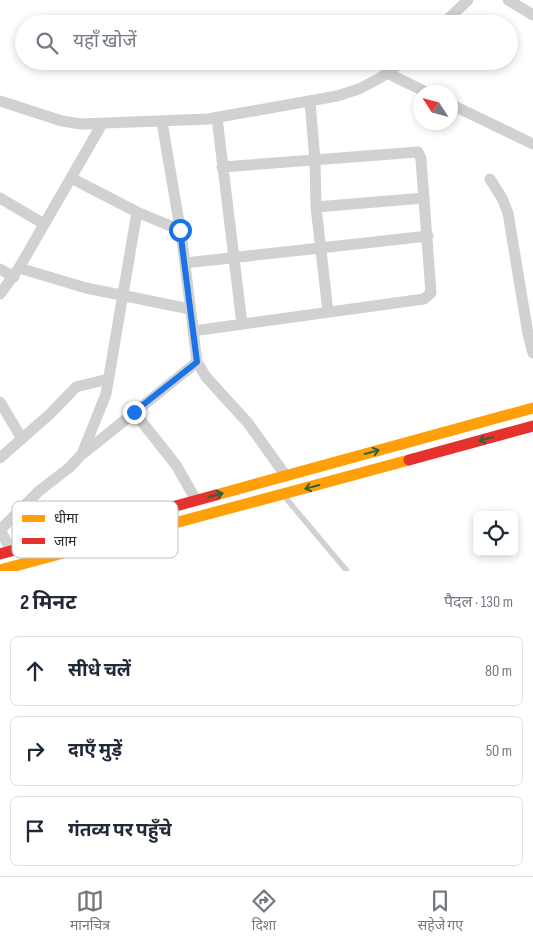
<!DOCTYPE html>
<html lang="hi">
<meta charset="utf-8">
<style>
:root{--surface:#fff;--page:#f6f6f7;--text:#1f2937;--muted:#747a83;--line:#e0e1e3;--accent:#767676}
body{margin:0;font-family:"Sofia Sans Condensed","Noto Sans Devanagari",sans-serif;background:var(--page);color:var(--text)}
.controls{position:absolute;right:15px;bottom:15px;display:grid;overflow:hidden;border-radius:8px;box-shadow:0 2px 8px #0003}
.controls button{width:45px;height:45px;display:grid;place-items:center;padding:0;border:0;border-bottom:1px solid var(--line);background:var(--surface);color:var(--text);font:25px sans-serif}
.compass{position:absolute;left:413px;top:85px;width:45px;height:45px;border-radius:50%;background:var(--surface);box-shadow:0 2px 8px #0003;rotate:306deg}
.stop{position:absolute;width:15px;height:15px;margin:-11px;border:4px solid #1a73e8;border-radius:50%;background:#fff}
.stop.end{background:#1a73e8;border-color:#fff;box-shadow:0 1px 5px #0008}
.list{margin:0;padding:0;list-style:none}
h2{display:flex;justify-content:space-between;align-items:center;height:65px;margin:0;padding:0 20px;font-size:21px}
h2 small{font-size:16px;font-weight:400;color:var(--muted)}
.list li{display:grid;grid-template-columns:32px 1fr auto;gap:15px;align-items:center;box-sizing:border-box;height:70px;margin:0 10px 10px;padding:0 10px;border:1px solid var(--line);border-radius:8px}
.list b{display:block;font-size:19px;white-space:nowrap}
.list em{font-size:16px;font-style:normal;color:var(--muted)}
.icon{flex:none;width:28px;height:28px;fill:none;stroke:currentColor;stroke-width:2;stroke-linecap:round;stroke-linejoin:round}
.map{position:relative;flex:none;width:533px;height:571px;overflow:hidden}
.search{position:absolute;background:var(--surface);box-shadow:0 2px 8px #0003;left:15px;right:15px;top:15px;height:55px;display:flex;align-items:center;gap:12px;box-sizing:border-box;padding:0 18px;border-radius:28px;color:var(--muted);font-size:19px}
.sheet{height:305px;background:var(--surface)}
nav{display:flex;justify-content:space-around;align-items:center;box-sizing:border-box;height:70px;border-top:1px solid var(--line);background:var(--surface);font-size:14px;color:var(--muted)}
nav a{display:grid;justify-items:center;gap:2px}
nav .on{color:var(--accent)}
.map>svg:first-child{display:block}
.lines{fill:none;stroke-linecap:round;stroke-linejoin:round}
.lane{stroke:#d1d1d1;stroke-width:5.5}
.street{stroke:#d1d1d1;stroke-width:11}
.slow{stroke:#ff9f0a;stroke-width:11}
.jam{stroke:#e5322d;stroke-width:11}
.oneway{stroke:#2e623c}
.route{stroke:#1a73e8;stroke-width:6}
.key{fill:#fff;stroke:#c0c0c0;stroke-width:1}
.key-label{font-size:14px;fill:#2c2c2c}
</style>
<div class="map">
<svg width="533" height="571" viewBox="0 0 533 571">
<rect width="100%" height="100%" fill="#fff"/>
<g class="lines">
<path class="lane" d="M284,496L347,571"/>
<path class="street" d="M508,0L533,15
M443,24L468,0
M387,73L426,92
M0,101L62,121L81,124L208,119L337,96L359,89L380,78L403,61
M310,101L315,161L316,207L328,312
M450,104L533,144
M217,118L242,324
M162,122L182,240L197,362L206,377L248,423L286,476
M71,178L137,212L180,230
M490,179L502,198L508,213L528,334L533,353
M0,198L44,224
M316,207L424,198
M185,263L428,236
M19,268L86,288L190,309
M0,269L14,277
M0,294L19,268L102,124
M193,331L424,299L431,293L421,159L418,152L222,167
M0,402L22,439
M134,412L176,465L196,500
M84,453L197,362
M0,458L51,413L76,387L108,379
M0,529L11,551
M0,530L39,491L70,467L82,454L106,394L137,212"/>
<path class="slow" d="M216,495L533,408
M0,570L409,460"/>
<path class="jam" d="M409,460L533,426
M0,554L216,495"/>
</g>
<defs><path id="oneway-shaft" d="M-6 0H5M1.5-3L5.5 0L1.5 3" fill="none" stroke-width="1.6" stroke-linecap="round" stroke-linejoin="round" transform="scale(1.25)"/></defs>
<g class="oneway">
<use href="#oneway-shaft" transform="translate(486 439) rotate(165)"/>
<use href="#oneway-shaft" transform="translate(372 452) rotate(-15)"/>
<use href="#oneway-shaft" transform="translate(312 487) rotate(165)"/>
<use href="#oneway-shaft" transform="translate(216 495) rotate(-15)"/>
</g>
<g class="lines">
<path class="route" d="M134,412L197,362L180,230"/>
</g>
<rect x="12" y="501" width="166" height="57" rx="8" class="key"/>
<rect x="22" y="515" width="23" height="7" fill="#ff9f0a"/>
<rect x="22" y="538" width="23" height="6" fill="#e5322d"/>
<g class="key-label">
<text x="54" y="523">धीमा</text>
<text x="54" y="546">जाम</text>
</g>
</svg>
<div class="controls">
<button><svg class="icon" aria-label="locate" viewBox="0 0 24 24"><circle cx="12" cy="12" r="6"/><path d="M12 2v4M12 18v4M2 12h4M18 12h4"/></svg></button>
</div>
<svg class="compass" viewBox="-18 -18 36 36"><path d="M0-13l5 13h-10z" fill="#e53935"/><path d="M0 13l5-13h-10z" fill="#747a83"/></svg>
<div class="stop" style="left:180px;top:230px"></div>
<div class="stop end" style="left:134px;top:412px"></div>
<div class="search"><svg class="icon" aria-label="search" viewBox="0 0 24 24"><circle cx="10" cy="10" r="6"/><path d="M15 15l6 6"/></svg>यहाँ खोजें</div>
</div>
<section class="sheet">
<h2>2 मिनट<small>पैदल · 130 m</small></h2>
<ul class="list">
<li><svg class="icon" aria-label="ahead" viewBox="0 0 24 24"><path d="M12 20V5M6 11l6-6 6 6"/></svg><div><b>सीधे चलें</b></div><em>80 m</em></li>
<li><svg class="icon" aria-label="right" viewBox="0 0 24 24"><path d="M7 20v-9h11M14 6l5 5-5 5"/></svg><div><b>दाएँ मुड़ें</b></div><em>50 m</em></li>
<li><svg class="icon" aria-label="arrive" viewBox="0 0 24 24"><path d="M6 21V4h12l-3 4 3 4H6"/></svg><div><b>गंतव्य पर पहुँचे</b></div></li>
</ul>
</section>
<nav>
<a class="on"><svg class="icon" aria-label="map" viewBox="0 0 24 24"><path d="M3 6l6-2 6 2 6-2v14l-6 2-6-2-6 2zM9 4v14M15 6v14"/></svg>मानचित्र</a>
<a><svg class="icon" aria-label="directions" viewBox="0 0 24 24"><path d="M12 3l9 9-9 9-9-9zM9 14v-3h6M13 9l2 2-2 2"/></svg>दिशा</a>
<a><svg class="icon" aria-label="saved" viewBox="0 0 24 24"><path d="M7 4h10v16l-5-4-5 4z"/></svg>सहेजे गए</a>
</nav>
